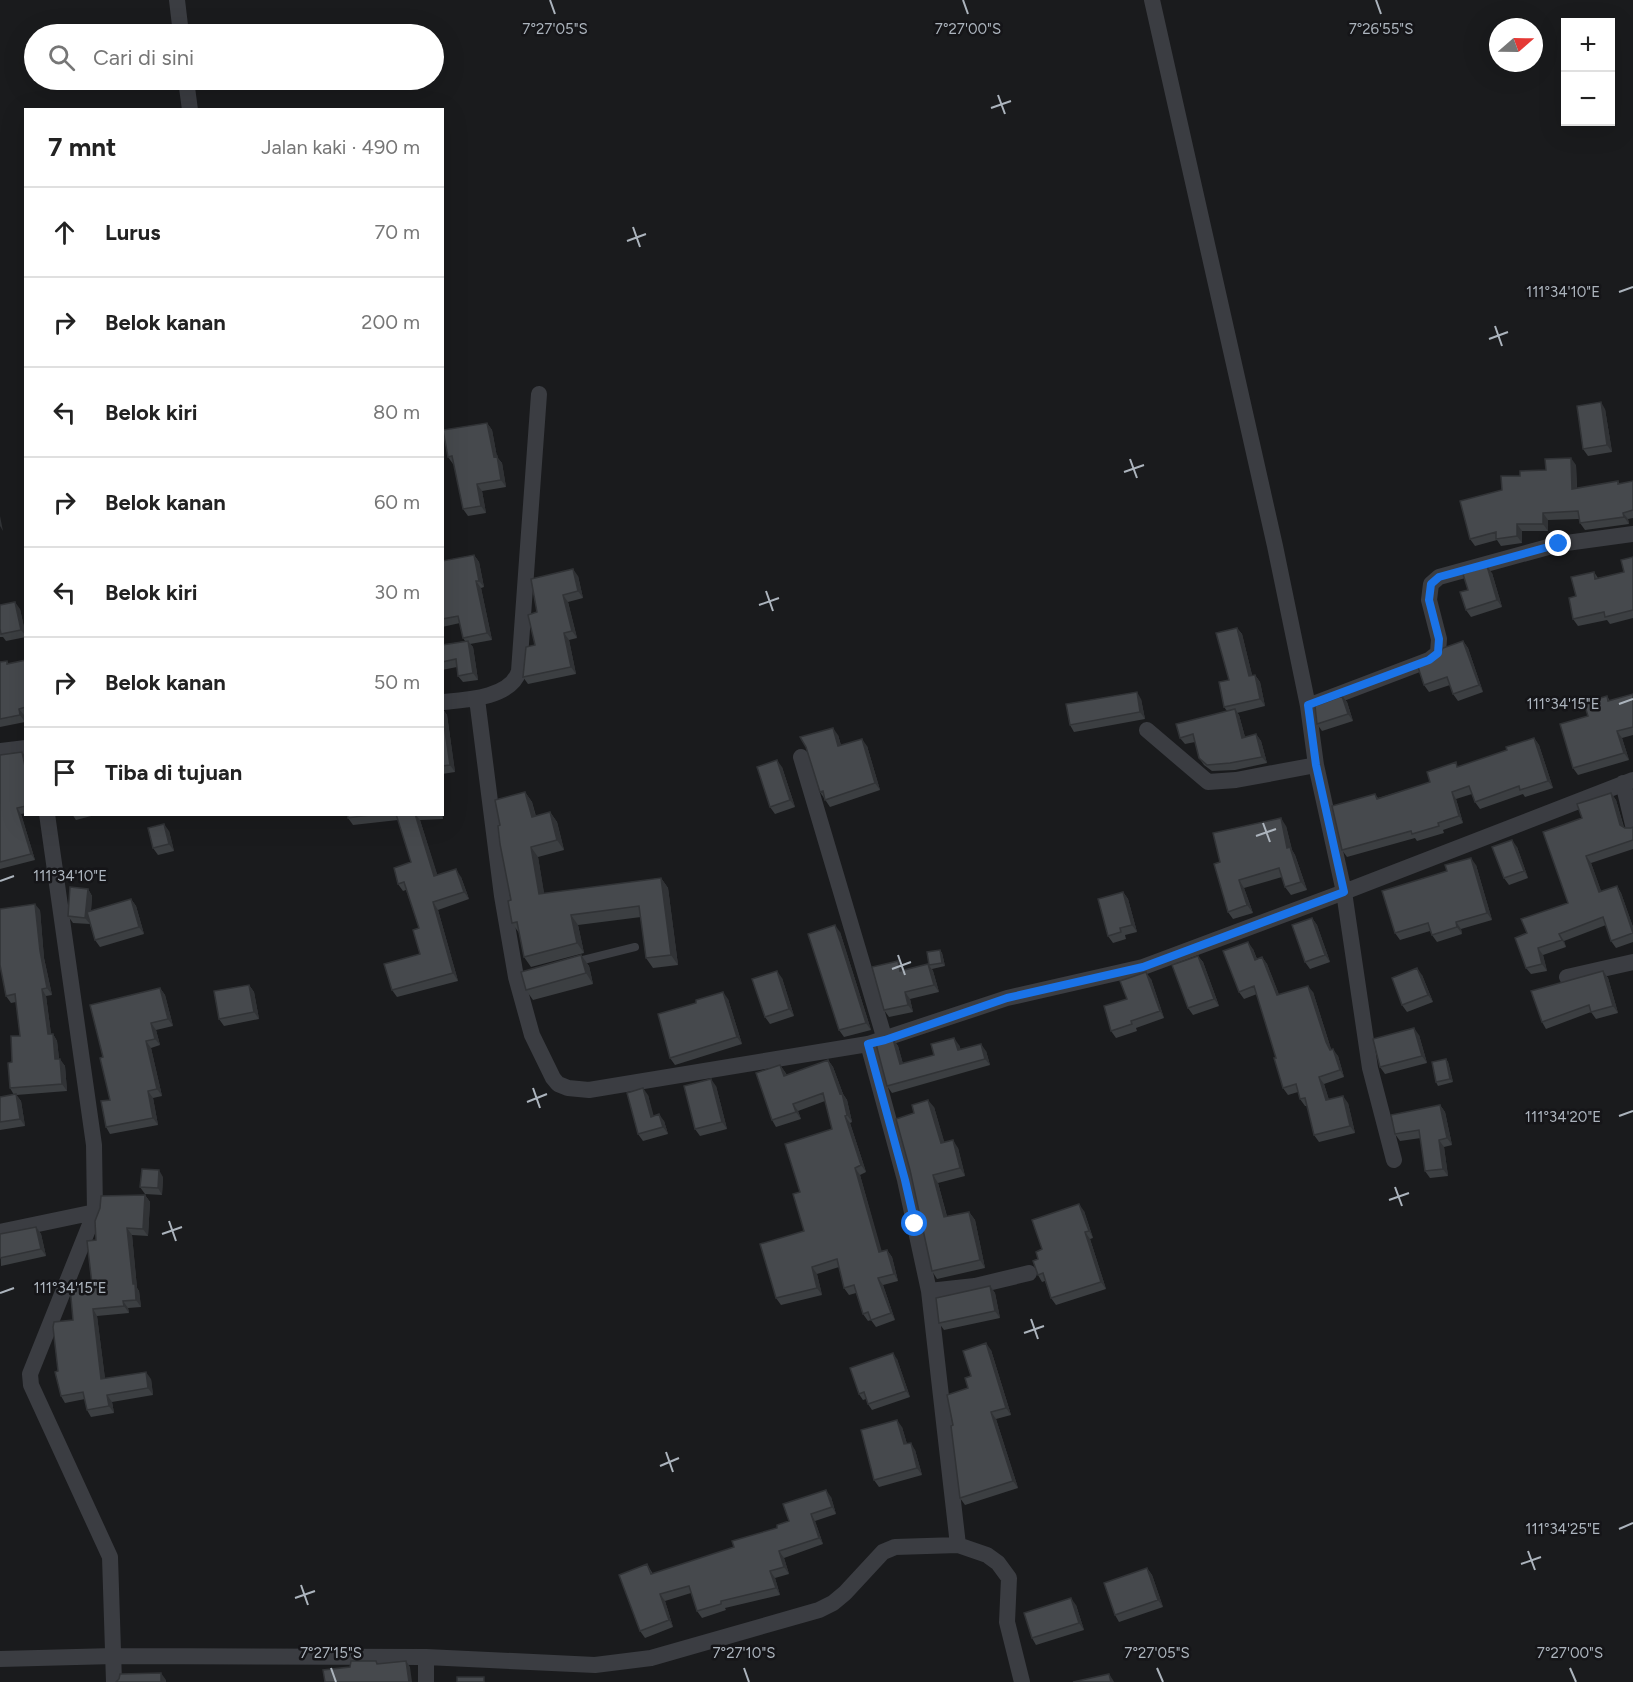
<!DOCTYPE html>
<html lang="id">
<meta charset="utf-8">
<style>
:root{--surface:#fff;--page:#f6f6f6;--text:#222;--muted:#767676;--line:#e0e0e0}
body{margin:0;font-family:Figtree,sans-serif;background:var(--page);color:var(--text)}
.controls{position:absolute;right:18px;top:18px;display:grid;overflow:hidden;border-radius:0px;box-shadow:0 6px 24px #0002}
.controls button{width:54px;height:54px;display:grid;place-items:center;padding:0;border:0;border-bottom:2px solid var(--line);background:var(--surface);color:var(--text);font:30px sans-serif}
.compass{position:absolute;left:1489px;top:18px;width:54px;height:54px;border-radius:50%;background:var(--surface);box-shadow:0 6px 24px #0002;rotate:70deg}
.stop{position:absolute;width:18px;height:18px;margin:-14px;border:4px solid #1a73e8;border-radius:50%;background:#fff}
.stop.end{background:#1a73e8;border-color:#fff;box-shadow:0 2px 6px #0008}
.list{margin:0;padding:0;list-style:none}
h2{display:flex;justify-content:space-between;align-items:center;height:78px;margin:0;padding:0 24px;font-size:26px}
h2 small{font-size:20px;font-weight:400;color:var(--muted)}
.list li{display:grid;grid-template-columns:39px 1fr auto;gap:18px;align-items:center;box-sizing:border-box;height:90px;padding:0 24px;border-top:2px solid var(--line)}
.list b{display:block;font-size:22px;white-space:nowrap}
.list em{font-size:20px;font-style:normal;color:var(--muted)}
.icon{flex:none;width:33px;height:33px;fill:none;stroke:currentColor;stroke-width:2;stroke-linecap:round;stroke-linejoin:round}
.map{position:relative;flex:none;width:1633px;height:1682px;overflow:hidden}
.search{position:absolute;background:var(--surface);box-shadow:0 6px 24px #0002;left:24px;top:24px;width:420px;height:66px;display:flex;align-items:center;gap:15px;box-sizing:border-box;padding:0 21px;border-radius:33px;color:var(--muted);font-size:22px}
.panel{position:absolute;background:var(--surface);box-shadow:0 6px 24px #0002;left:24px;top:108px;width:420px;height:708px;border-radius:0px}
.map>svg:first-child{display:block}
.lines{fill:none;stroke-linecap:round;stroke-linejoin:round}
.lane{stroke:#3b3d42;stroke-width:8}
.street{stroke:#3b3d42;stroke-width:16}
.wall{fill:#3c3f42}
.shaded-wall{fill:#313336}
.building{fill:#46494d;stroke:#313336;stroke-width:1.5}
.route{stroke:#1a73e8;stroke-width:8}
.ticks{fill:none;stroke:#acb4bd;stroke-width:2}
.ticks-label{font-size:15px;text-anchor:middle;fill:#acb4bd;stroke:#151518;stroke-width:5;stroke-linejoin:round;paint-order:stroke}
</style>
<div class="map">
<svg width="1633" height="1682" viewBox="0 0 1633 1682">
<rect width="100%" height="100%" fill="#1a1b1d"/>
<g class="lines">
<path class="lane" d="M575,962L635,947"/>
<path class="street" d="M177,0L181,34
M1152,0L1275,546L1308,706L1316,765L1344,892L1370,1068L1394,1160
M186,80L190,110
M477,699L502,896L516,977L532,1035L553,1078L558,1084L568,1088L589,1090L868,1044L1007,998L1143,967L1344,892L1633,780
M442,702C466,700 511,698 519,671L539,394
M1308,706L1429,660L1438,653L1439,639L1429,600L1431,584L1439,577L1559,544L1633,534
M1147,730L1208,782L1236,780L1316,765
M0,751L26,748
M801,757L885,1040
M1623,783L1633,825
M47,814L94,1145L95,1212L30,1374L31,1385L110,1557L114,1682
M1567,977L1633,962
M868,1044L905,1180L929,1291L958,1545
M0,1232L95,1212
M929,1291L975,1286L1029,1273
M0,1659L114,1656L426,1657L595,1665L651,1658L819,1610L833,1603L845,1593L883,1552L895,1547L958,1545L987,1555L998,1563L1009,1578L1007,1622L1022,1682
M426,1682V1657"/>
</g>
<path class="wall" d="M1605,409L1612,452L1588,456L1583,449Z
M487,423L492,430L497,457L502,463L506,487L482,491L486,513L468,516L463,509L454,463L453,464L448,457Z
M1576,465L1577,488L1618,481L1620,484L1633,481V518L1628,519L1629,524L1585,530L1580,523L1579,519L1548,520V531H1522V543L1501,546L1497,540L1475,546L1470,539L1502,490L1520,476Z
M474,555L479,562L484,587L481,588L492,640L470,644L473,647L478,680L463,682L458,676L457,667L442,670V645L465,641L463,638L460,623L442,627V561Z
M1633,557V618L1610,624L1607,620L1578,626L1573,619L1594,572L1598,578L1624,572Z
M1492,573L1502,607L1471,617L1466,610L1468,590Z
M578,576L583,598L568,602L577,638L569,640L576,674L528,684L523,677L535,645L537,612Z
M0,605L20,609L26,637L6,641L3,637H0Z
M1237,628L1242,634L1252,675H1255L1260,682L1265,706L1237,713L1239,715L1245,737L1256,734L1261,741L1267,763L1235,770L1212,771L1204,765L1199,758L1195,742L1185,744L1180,738L1227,711L1224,707Z
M1463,641L1468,648L1483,692L1458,701L1453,694L1450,685L1429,692L1424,685L1431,661Z
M26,660V715H24L25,722L0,727V662L7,661L9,664Z
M1633,694V735L1622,738L1629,760L1578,775L1573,768L1607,696L1610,701Z
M1342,696L1347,702L1353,721L1322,731L1317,724Z
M1141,699L1145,719L1074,732L1070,725Z
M442,708L447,715L455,772L442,774Z
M838,735L841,745L867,746L880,790L830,807L820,792Z
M1534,738L1539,745L1553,788L1525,797L1523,794L1480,809L1475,802L1472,794L1456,799L1463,823L1443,830L1444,833L1417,841L1415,838L1347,857L1342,850L1375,794L1378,798L1430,782L1459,767L1507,750Z
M22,752L26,757V813L21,814L35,860L0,869V755Z
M782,767L795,807L775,814L770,807Z
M525,792L532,802L536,816L550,812L557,822L564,850L538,857L544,894L661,878L668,888L678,965L653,968L646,958L641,917L578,925L584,953L531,967L524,957L519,933L512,923L511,900L500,825Z
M1611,793L1616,800L1624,827L1631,828L1633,827V849L1591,863L1601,891L1617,886L1621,893L1633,927V942L1616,948L1611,941L1606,925L1564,941L1566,947L1543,955L1547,971L1531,974L1526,968L1527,933L1568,903L1582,818Z
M442,809L443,819L420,820L437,875L461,877L469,899L438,910L458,981L397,997L392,990L420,954L419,928L406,890L403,891L398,884L411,862L398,820L353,825L348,818V814H442Z
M72,814H95V815L76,820Z
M1286,826L1292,850L1295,855L1307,890L1291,895L1285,887L1282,877L1244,888L1253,913L1233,919L1228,912L1220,862Z
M169,831L174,851L158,855L153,848Z
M1517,847L1528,878L1509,885L1504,878Z
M1476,865L1492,920L1461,929L1462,934L1437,942L1432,935L1430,931L1400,940L1395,933Z
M88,889L92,896L91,911L131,899L136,906L144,934L100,947L95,940L90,924L73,923L68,916Z
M1123,892L1128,899L1137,932L1125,935L1126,939L1113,943L1108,936Z
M40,910L44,958L52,995L46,996L51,1034H53L57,1041L59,1059L65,1066L67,1091L16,1095L21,1101L25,1126L0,1130V1097L14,1095L10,1088L12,1062L20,1036L16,1002L11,1003L6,996Z
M1312,918L1317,925L1330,962L1310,969L1305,962Z
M840,932L871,1030L844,1037L839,1030Z
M1253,949L1257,959L1262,957L1267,964L1279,995L1313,992L1331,1049L1338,1056L1344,1077L1324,1084L1329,1100L1348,1103L1355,1133L1319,1142L1314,1135L1307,1106H1305L1300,1099L1298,1092L1288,1095L1283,1088L1276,1058L1257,994L1244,999L1239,992Z
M940,950L942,953L945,966L932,969L933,971L939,992L910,999L913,1012L889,1017L884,1010L898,961L903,970L928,964Z
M581,955L589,966L593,984L533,1000L526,990Z
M1198,956L1203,962L1219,1006L1193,1015L1188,1008Z
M1603,971L1608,978L1618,1013L1596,1019L1591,1012L1546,1029L1542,1022Z
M1422,975L1433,1002L1407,1012L1402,1005Z
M782,978L794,1016L770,1024L765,1017Z
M1151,979L1164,1018L1136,1028L1137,1031L1116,1038L1111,1031L1127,999Z
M249,985L254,992L259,1019L224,1026L219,1019Z
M160,988L165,995L173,1026L156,1030L160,1045L151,1048L162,1096L153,1098L158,1125L110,1134L106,1127L110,1100Z
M728,999L742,1044L675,1065L670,1058Z
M1419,1035L1427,1063L1385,1074L1380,1067Z
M893,1039L898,1046L903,1064L934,1055L959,1045L961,1050L986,1051L990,1065L892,1093L887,1086Z
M1446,1059L1448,1062L1453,1082L1438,1086L1436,1082Z
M828,1060L833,1067L843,1094L847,1100L852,1122L850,1123L866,1172L860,1175L881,1251L887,1250L892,1257L898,1281L883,1285L895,1320L876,1327L871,1320L868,1321L863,1314L856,1293L849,1295L844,1288L839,1267L817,1274L822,1295L781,1305L776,1298L804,1231L800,1192L832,1129L825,1101L798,1111L801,1119L776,1127L772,1120L780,1065L785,1072L787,1075Z
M716,1086L727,1129L700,1136L695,1129Z
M648,1095L653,1116L664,1121L668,1134L643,1141L638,1134Z
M1440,1105L1445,1112L1452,1145L1444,1147L1448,1176L1430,1178L1425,1171L1421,1138L1400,1141L1395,1134Z
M934,1107L944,1142L958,1148L965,1176L938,1183L947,1216L969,1212L975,1220L985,1268L937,1279L932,1271Z
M163,1177L162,1195L145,1194L140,1187Z
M145,1195L150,1202L148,1236L132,1235L137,1288L139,1291L141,1307L128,1308L129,1313L97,1316L105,1379H151L153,1395L112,1402L114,1413L91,1417L87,1410L85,1399L65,1403L61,1396L58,1371L73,1320L92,1284L96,1240Z
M1084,1211L1093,1238L1090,1239L1106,1289L1056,1305L1051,1298L1045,1281L1042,1282L1038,1275V1259L1042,1249Z
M36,1227L41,1234L46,1256L1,1266L0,1234Z
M990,1286L995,1293L1000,1318L944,1330L939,1323Z
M991,1350L1011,1415L996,1419L1018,1488L965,1505L960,1498L968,1388L971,1376Z
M897,1359L910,1397L872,1410L868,1404L866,1399L863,1400L859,1394Z
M902,1427L907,1444L915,1450L922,1475L879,1487L874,1480Z
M831,1497L836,1514L815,1521L823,1544L784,1558L789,1574L775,1578L780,1595L725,1608L726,1610L702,1618L697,1611L691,1593L665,1601L673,1627L645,1638L640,1631L647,1564L653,1574L734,1547L777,1528Z
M1147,1568L1152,1575L1163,1607L1119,1622L1115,1615Z
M1076,1605L1084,1630L1036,1645L1032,1638Z"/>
<path class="shaded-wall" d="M1601,402L1605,409L1612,452L1607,445Z
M487,423L492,430L497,457L502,463L506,487L501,480L494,457Z
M1571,458L1576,465L1577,496L1572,489Z
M477,484L482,491L486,513L481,506Z
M1543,513L1548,520V531L1543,524Z
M1623,513L1628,519L1629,524L1624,517Z
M0,516L3,531L0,526Z
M1517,524L1522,531V543L1517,536Z
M474,555L479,562L484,587L479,581Z
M1487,566L1492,573L1502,607L1497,600Z
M573,569L578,576L583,598L578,591Z
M476,581L481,588L492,640L487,633Z
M563,595L568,602L577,638L572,631Z
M15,602L20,609L26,636L21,630Z
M1237,628L1242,634L1254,683L1249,676Z
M564,633L569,640L576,674L571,667Z
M468,641L473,647L478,680L473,673Z
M1463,641L1468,648L1483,692L1479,685Z
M1255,675L1260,682L1265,706L1260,699Z
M1137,692L1141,699L1145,719L1140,712Z
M1342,696L1347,702L1353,721L1348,714Z
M442,708L447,715L455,772L450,765Z
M19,709L24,715L25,722L20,715Z
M1235,709L1239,715L1247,744L1242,738Z
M833,728L838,735L843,753L838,746Z
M1617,731L1622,738L1629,760L1624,753Z
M1256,734L1261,741L1267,763L1262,757Z
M1534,738L1539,745L1553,788L1548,781Z
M862,739L867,746L880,790L875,783Z
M22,752L26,757V771Z
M777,760L782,767L795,807L790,800Z
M525,792L532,802L538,827L532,817Z
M1452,792L1456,799L1463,823L1459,816Z
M1611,793L1616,800L1625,832L1620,825Z
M17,808L21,814L35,860L31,854Z
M550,812L557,822L564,850L557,840Z
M415,814L420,820L440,883L434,876Z
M1281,818L1286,826L1292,850L1295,855L1307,890L1301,882L1287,848Z
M164,824L169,831L174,851L169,844Z
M1512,840L1517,847L1528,878L1524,871Z
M531,847L538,857L546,904L539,894Z
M1586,856L1591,863L1604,899L1599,892Z
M1471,858L1476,865L1492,920L1487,913Z
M456,869L461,877L469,899L464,892Z
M661,878L668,888L678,965L671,955Z
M1239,880L1244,888L1253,913L1247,905Z
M1617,886L1621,893L1633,927V933Z
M88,889L92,896L90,924L85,918Z
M1123,892L1128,899L1137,932L1132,925Z
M131,899L136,906L144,934L139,927Z
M433,902L438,910L458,981L453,973Z
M35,904L40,910L44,958L52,995L47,988L40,951Z
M571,915L578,925L584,953L577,943Z
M1312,918L1317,925L1330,962L1325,955Z
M1456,922L1461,929L1462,934L1457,927Z
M835,925L840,932L871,1030L866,1023Z
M1559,934L1564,941L1566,947L1562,940Z
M1248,942L1253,949L1260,967L1255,960Z
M1538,948L1543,955L1547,971L1542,964Z
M940,950L942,953L945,966L942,963Z
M581,955L589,966L593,984L586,973Z
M1198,956L1203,962L1219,1006L1214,999Z
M1262,957L1267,964L1282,1002L1277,995Z
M898,961L903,968L905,977L900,971Z
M928,964L933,971L939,992L934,985Z
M1417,968L1422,975L1433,1002L1428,995Z
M777,971L782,978L794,1016L789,1009Z
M1603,971L1608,978L1618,1013L1613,1006Z
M1146,972L1151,979L1164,1018L1160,1011Z
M249,985L254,992L259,1019L254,1012Z
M1308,986L1313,992L1331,1049L1330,1050L1326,1042Z
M160,988L165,995L173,1026L168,1019Z
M42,989L46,996L52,1041L48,1034Z
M723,992L728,999L742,1044L737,1037Z
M905,992L910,999L913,1012L908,1005Z
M151,1023L156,1030L160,1045L155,1039Z
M1414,1028L1419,1035L1427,1063L1422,1056Z
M53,1034L57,1041L60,1066L55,1059Z
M954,1038L959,1045L963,1057L958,1050Z
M893,1039L898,1046L905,1071L900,1064Z
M146,1041L151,1048L162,1096L157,1089Z
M981,1044L986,1051L990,1065L985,1059Z
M1333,1049L1338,1056L1344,1077L1340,1070Z
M60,1059L65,1066L67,1091L62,1084Z
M1446,1059L1448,1062L1453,1082L1450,1079Z
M828,1060L833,1067L843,1094L847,1100L852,1122L847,1115Z
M780,1065L785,1072L789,1083L784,1076Z
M1319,1077L1324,1084L1331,1107L1326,1100Z
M711,1079L716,1086L727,1129L722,1122Z
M643,1088L648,1095L656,1124L651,1117Z
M148,1091L153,1098L158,1125L153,1118Z
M16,1094L21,1101L25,1126L20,1119Z
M1343,1096L1348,1103L1355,1133L1350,1126Z
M928,1100L934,1107L947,1151L941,1143Z
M793,1104L798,1111L801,1119L796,1112Z
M1440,1105L1445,1112L1452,1145L1447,1138Z
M659,1114L664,1121L668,1134L663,1127Z
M845,1116L850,1123L866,1172L861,1165Z
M953,1140L958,1148L965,1176L960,1168Z
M1439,1140L1444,1147L1448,1176L1443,1169Z
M855,1168L860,1175L884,1259L879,1252Z
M159,1170L163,1177L162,1195L158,1188Z
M933,1175L938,1183L949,1225L944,1217Z
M145,1195L150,1202L148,1236L143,1229Z
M1079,1204L1084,1211L1093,1238L1089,1231Z
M969,1212L975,1220L985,1268L980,1260Z
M36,1227L41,1234L46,1256L41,1249Z
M127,1228L132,1235L137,1288L139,1291L141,1307L136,1300L133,1284Z
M1085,1232L1090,1239L1106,1289L1101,1282Z
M887,1250L892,1257L898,1281L894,1274Z
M812,1267L817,1274L822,1295L817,1288Z
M878,1278L883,1285L895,1320L891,1313Z
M990,1286L995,1293L1000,1318L995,1311Z
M123,1301L128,1308L129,1313L124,1306Z
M93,1309L97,1316L106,1386L101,1379Z
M986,1343L991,1350L1011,1415L1006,1408Z
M893,1353L897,1359L910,1397L906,1391Z
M146,1372L151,1379L153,1395L148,1388Z
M107,1395L112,1402L114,1413L109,1406Z
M991,1412L996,1419L1018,1488L1013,1481Z
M897,1420L902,1427L909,1451L904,1444Z
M911,1443L915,1450L922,1475L917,1468Z
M826,1490L831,1497L836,1514L832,1507Z
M811,1514L815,1521L823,1544L819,1538Z
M779,1551L784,1558L789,1574L784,1567Z
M1147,1568L1152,1575L1163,1607L1158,1600Z
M770,1571L775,1578L780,1595L776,1588Z
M660,1594L665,1601L673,1627L669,1620Z
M1071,1598L1076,1605L1084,1630L1079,1623Z
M406,1661L410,1667L412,1682H409Z
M161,1673L166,1680V1682H161Z
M1109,1674L1113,1680L1114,1682H1111Z"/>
<path class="building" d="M1601,402L1607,445L1583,449L1577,406Z
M487,423L494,457L497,456L501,480L477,484L481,506L463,509L452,456L448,457L443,430Z
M1571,458L1572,489L1618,481V484L1633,481V510L1623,513L1624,517L1580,523L1578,511L1543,513V524H1517V536L1496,539V532L1470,539L1460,501L1502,490L1501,476H1520V471L1546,470L1545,459Z
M474,555L479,581H476L487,633L463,638L458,616L442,619V561Z
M1633,557V610L1605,617L1604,612L1573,619L1569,598L1576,596L1571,577L1594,572L1595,579L1624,572L1621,560Z
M1487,566L1497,600L1466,610L1460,592L1468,590L1463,574Z
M573,569L578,591L563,595L572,631L564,633L571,667L523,677L526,647L535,645L528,615L537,612L531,579Z
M15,602L21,630L1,634L0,629V605Z
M1237,628L1249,676L1255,675L1260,699L1224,707L1219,682L1229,680L1216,633Z
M468,641L473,673L458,676L456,659L442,662V645Z
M1463,641L1479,685L1453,694L1447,677L1424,685L1418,667L1431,661L1440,654L1443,648Z
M26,660V707L19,709L20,715L0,719V662L7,661V664Z
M1137,692L1140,712L1070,725L1066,704Z
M1633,694V727L1617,731L1624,753L1573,768L1560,724L1588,716L1584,703L1607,696L1608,701Z
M1342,696L1348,714L1317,724L1315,706Z
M1235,709L1242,738L1256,734L1262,757L1230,763L1207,765L1199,758L1193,734L1180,738L1176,724Z
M442,711L450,765L442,766Z
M833,728L838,746L862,739L875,783L825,800L823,791L820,792L806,747L800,737Z
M1534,738L1548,781L1520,790L1519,786L1475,802L1469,786L1452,792L1459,816L1438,823L1439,826L1412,834L1411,831L1342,850L1332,806L1375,794L1377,799L1430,782L1427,772L1456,762L1457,767L1507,750L1506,747Z
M22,752L26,771V806L17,808L31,854L0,862V755Z
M777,760L790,800L770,807L757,767Z
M525,792L532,817L550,812L557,840L531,847L539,894L661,878L671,955L646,958L639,906L571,915L577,943L524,957L517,922L512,923L508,901L511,900L500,844L498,826L500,825L495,800Z
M1611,793L1620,825L1625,828H1631L1633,827V840L1586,856L1599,892L1617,886L1633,933L1611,941L1603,917L1559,934L1562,940L1538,948L1542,964L1526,968L1515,938L1527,933L1521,919L1568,903L1543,832L1582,818L1577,804Z
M348,814H377L348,818Z
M396,814H415L434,876L456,869L464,892L433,902L453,973L392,990L384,964L420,954L413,930L419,928L404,882L398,884L394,868L411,862Z
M1281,818L1287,848L1290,847L1301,882L1285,887L1279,868L1239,880L1247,905L1228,912L1214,864L1220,862L1213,833Z
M164,824L169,844L153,848L148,828Z
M1512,840L1524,871L1504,878L1492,847Z
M1471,858L1487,913L1456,922L1457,927L1432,935L1428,923L1395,933L1382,891L1447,871L1445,865Z
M70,887L88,889L85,918L68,916Z
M1123,892L1132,925L1120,928L1121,932L1108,936L1098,899Z
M131,899L139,927L95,940L87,912Z
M35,904L40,951L47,988L42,989L48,1034H53L55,1059H60L62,1084L10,1088L8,1063L12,1062L11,1036H20L15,994L6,996L0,965V909Z
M1312,918L1325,955L1305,962L1292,925Z
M835,925L866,1023L839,1030L808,934Z
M1248,942L1255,960L1262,957L1277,995L1308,986L1326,1042L1330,1050L1333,1049L1340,1070L1319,1077L1326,1100L1343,1096L1350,1126L1314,1135L1305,1098L1300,1099L1296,1084L1283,1088L1274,1058H1276L1254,986L1239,992L1223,951Z
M940,950L942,963L929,965L927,952Z
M581,955L586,973L526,990L521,972Z
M1198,956L1214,999L1188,1008L1172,965Z
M898,961L900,971L928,964L934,985L905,992L908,1005L884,1010L872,967Z
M1417,968L1428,995L1402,1005L1392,978Z
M777,971L789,1009L765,1017L752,979Z
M1603,971L1613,1006L1591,1012L1589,1005L1542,1022L1531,991Z
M1146,972L1160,1011L1131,1021L1132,1024L1111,1031L1104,1006L1127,999L1120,981Z
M249,985L254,1012L219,1019L214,991Z
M160,988L168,1019L151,1023L155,1039L146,1041L157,1089L148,1091L153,1118L106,1127L101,1101L110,1100L100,1058L103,1057L90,1005Z
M723,992L737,1037L670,1058L658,1014L696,1003V1000Z
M1414,1028L1422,1056L1380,1067L1373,1039Z
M954,1038L958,1050L981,1044L985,1059L887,1086L876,1044L893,1039L900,1064L934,1055L931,1044Z
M1446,1059L1450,1079L1436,1082L1432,1062Z
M828,1060L840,1094L842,1093L847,1115L845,1116L861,1165L855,1168L879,1252L887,1250L894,1274L878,1278L891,1313L871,1320L868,1312L863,1314L854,1285L844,1288L837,1259L812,1267L817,1288L776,1298L760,1244L804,1231L793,1194L800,1192L785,1144L832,1129L823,1093L793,1104L796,1112L772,1120L756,1073L780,1065L784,1076Z
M711,1079L722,1122L695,1129L684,1086Z
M643,1088L651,1117L659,1114L663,1127L638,1134L627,1093Z
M16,1094L20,1119L0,1122V1097Z
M928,1100L941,1143L953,1140L960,1168L933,1175L944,1217L969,1212L980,1260L932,1271L910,1170L896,1119L914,1113L912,1105Z
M1440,1105L1447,1138L1439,1140L1443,1169L1425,1171L1419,1130L1395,1134L1391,1115Z
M142,1169L159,1170L158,1188L140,1187Z
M145,1195L143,1229L127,1228L133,1284H135L136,1300L123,1301L124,1306L93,1309L101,1379L146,1372L148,1388L107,1395L109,1406L87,1410L83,1392L61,1396L55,1372L58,1371L53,1327L54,1322L73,1320L70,1286L92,1284L87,1241L96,1240L95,1221L100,1208L101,1196Z
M1079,1204L1089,1231L1085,1232L1101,1282L1051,1298L1043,1273L1038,1275L1033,1261L1038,1259L1036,1252L1042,1249L1032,1220Z
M36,1227L41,1249L0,1258V1234Z
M990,1286L995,1311L939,1323L936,1298Z
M986,1343L1006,1408L991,1412L1013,1481L960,1498L951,1426L953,1425L947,1395L968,1388L965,1378L971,1376L963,1351Z
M893,1353L906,1391L868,1404L864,1392L859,1394L850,1368Z
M897,1420L904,1444L911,1443L917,1468L874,1480L861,1430Z
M826,1490L832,1507L811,1514L819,1538L779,1551L784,1567L770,1571L776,1588L721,1601V1604L697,1611L689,1586L660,1594L669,1620L640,1631L619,1575L647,1564L651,1574L734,1547L732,1541L777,1528V1525L789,1521L783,1504Z
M1147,1568L1158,1600L1115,1615L1104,1583Z
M1071,1598L1079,1623L1032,1638L1024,1613Z
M351,1661H376L377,1664L406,1661L409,1682H325L323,1670L350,1667Z
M161,1673V1682H116L119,1679L120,1674Z
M1109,1674L1111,1682H1073Z
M457,1677H484V1682H457Z"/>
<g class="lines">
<path class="route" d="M915,1224L905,1180L868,1044L885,1040L1007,998L1143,967L1344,892L1316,765L1308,705L1429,660L1438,653L1439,639L1429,600L1431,584L1439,577L1559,544"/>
</g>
<path class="ticks" d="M550,0L555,14M963,0L968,14M1376,0L1381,14M998,95L1005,114M991,108L1011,101M633,227L640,247M627,241L646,234M1619,292L1633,287M1495,326L1502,346M1489,339L1508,332M1130,459L1137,478M1124,472L1144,465M766,591L773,611M759,605L779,598M1619,704L1633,699M1263,823L1270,842M1256,836L1276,829M0,881L14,876M898,955L905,975M892,969L911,962M533,1088L540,1108M527,1102L547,1094M1619,1116L1633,1111M1395,1187L1402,1206M1389,1200L1409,1193M169,1221L176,1241M162,1234L182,1227M0,1293L14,1288M1031,1319L1038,1339M1024,1333L1044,1326M666,1452L673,1472M660,1466L679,1458M1619,1529L1633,1523M1528,1551L1535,1570M1521,1564L1541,1557M301,1585L308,1605M295,1598L315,1591M331,1668L336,1682M744,1668L749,1682M1157,1668L1163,1682M1570,1668L1576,1682"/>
<g class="ticks-label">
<text x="555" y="34">7°27'05"S</text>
<text x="968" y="34">7°27'00"S</text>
<text x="1381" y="34">7°26'55"S</text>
<text x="1563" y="297">111°34'10"E</text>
<text x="1563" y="709">111°34'15"E</text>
<text x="70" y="881">111°34'10"E</text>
<text x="1563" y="1122">111°34'20"E</text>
<text x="70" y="1293">111°34'15"E</text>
<text x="1563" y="1534">111°34'25"E</text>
<text x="331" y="1658">7°27'15"S</text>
<text x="744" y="1658">7°27'10"S</text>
<text x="1157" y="1658">7°27'05"S</text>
<text x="1570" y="1658">7°27'00"S</text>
</g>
</svg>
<div class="controls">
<button>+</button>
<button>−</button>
</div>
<svg class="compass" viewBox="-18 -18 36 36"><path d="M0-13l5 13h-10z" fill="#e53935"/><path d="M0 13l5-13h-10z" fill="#767676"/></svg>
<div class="stop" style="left:915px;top:1224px"></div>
<div class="stop end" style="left:1559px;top:544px"></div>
<div class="search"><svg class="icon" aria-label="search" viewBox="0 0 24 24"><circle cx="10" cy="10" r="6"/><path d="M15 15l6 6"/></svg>Cari di sini</div>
<section class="panel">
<h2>7 mnt<small>Jalan kaki · 490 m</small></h2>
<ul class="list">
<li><svg class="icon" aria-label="ahead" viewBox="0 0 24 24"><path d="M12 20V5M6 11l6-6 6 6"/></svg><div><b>Lurus</b></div><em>70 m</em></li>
<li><svg class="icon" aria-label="right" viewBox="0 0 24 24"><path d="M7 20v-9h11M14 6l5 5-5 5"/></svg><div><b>Belok kanan</b></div><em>200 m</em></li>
<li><svg class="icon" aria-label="left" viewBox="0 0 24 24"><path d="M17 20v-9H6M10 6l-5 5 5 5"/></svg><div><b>Belok kiri</b></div><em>80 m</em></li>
<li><svg class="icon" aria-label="right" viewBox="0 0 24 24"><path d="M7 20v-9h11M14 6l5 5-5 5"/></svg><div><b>Belok kanan</b></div><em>60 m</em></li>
<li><svg class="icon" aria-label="left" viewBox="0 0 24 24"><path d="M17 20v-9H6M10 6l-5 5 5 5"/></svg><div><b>Belok kiri</b></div><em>30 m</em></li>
<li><svg class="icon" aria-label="right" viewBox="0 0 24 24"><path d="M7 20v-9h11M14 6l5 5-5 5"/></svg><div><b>Belok kanan</b></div><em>50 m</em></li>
<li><svg class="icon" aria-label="arrive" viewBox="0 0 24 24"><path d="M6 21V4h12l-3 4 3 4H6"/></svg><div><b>Tiba di tujuan</b></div></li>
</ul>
</section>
</div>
